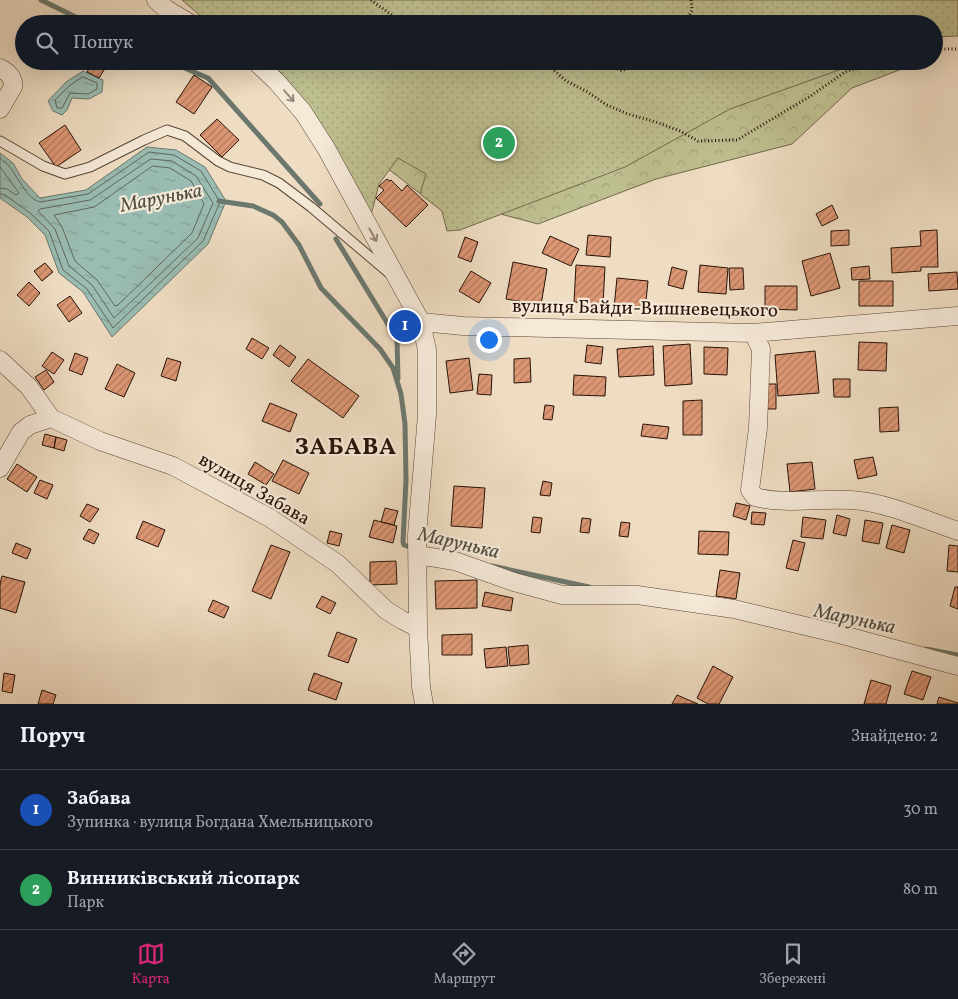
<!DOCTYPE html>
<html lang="uk">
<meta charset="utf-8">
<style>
:root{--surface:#171b24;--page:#20242c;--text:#f1f3f6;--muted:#9ea1a6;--line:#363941;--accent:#db2777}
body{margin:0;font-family:Vollkorn,serif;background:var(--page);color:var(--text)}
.you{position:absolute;left:488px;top:339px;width:18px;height:18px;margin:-12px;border:4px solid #fff;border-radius:50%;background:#1a73e8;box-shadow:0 0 0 8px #1a73e833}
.badge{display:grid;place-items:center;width:32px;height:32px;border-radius:50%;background:var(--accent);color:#fff;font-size:16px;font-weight:700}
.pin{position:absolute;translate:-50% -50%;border:2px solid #fff;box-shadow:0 1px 5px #0006}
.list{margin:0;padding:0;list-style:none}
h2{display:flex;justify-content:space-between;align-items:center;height:65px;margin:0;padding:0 20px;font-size:21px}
h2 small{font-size:16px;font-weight:400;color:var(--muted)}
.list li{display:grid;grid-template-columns:32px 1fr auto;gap:15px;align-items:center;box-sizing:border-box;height:80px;padding:0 20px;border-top:1px solid var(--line)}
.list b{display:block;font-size:19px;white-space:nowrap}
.list p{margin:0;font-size:16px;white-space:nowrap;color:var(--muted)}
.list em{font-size:16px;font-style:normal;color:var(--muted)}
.icon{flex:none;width:28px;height:28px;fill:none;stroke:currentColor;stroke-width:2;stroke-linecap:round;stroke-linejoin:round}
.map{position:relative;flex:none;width:958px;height:704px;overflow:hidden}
.search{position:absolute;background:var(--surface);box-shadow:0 5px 20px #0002;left:15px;right:15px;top:15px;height:55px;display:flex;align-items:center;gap:12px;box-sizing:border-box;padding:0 18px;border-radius:28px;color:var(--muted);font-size:19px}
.sheet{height:225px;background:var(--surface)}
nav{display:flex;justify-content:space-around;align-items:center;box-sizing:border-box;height:70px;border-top:1px solid var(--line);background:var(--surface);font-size:14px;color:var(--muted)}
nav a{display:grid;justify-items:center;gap:2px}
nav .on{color:var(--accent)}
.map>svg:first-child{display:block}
.forest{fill:url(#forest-crowns);stroke:#72684c}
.park{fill:url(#park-dots);stroke:#72684c}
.water{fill:url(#water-ripples);stroke:#6c786e}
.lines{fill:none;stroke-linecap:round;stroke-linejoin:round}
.shore{stroke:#60675c;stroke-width:1}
.stream{stroke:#6c786e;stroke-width:5}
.building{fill:url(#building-hatch);stroke:#271207}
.service-casing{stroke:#594536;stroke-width:11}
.minor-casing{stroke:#594536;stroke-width:19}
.path{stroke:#271207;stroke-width:3;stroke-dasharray:1 2.5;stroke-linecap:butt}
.service{stroke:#f5e9d8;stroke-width:9}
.minor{stroke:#f5e9d8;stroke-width:18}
.oneway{stroke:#98887a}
.labels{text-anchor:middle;stroke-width:4.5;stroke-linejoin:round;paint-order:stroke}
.street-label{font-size:19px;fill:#271207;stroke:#f5e9d8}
.water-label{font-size:20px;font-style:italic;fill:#4f4e43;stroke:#f5e9d8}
.district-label{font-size:24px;font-weight:bold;letter-spacing:1px;fill:#271207;stroke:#f5e9d8}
</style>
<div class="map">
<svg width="958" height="704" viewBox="0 0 958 704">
<defs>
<pattern id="forest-crowns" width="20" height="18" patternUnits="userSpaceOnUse" patternTransform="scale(1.25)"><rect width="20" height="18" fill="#bebf90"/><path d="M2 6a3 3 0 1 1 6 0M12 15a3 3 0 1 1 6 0" fill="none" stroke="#a3a37b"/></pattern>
<pattern id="park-dots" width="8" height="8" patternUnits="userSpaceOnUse" patternTransform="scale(1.25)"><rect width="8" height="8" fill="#bebf90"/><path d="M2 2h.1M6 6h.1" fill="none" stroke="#a3a37b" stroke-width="1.8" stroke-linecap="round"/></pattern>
<pattern id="water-ripples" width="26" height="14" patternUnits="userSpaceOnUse" patternTransform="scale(1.25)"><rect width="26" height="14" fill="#9abcb2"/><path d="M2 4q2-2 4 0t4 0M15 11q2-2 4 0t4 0" fill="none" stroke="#85a198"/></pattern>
<pattern id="building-hatch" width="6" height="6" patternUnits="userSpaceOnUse" patternTransform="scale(1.25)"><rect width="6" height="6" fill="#dd9774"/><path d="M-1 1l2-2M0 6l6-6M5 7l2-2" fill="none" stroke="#b37a5d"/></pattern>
</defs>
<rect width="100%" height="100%" fill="#efddc3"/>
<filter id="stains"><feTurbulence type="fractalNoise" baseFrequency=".004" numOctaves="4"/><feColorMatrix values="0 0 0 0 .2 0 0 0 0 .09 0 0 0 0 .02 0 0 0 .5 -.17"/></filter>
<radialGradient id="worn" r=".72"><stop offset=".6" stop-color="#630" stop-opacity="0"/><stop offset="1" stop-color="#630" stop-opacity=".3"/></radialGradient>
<path class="forest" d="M273,61H923L852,88L792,144L656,179L538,224L418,192L334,127Z"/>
<path class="park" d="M182,0H958V36L934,37V24H210Z
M254,61H864L730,109L625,167L460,230L447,231L442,211L420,194L426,174L398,158L379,184L371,215Z"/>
<path class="water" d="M83,71L103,80L102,92L89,99L72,98L67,110L62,115L53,111L48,101L66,82Z
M147,147L176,150L205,167L226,201L208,244L112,337L83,292L59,273L45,235L27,217L0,198V153L13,163L22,179L40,198L86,190Z"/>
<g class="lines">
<path class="shore" d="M83,77L97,83V89L88,94L70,93L62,108H57L55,100L69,86Z
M0,158C3,161 6,163 9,166C18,177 26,198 40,202L88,194L149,152L174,155L201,171L220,202L203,241L113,328L87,289L63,270L49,231L30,213L5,195L0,194
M151,159L172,161L196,176L213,203L198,238L114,318L92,285L69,266L55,229L38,211L40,209L90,200Z
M153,166L170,168L191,181L204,204L192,233L118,305L115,306L97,280L75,261L62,227L54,215L94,207Z
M0,167L19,193L16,195L7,189L0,188"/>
<path class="stream" d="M41,0L90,24
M168,61L208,78L320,204
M219,201L253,206L273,215L282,222L299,245L321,288L380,349L393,368L401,394L405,424L406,480L403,542L404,545L413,548
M336,239L397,339L398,379
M492,566L589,587
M926,649L958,655"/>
</g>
<path class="building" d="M93,61L106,67L99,78L87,72Z
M194,75L212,87L194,114L176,102Z
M217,119L239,140L222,157L200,135Z
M65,125L81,150L56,167L39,143Z
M387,179L390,181L391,180L402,191L407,185L428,205L406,227L376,198L384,190L379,186Z
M832,205L838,218L822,226L816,214Z
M849,230V245L831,246V231Z
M937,230L938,267H921V271L892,273L891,248L921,246L920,231Z
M588,235L611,237L610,257L586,255Z
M550,236L579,249L571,266L542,253Z
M465,237L478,242L471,262L458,257Z
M830,253L840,288L811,296L802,261Z
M513,262L547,269L541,305L506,299Z
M45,263L53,272L42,281L34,271Z
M576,265L605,267L603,304L574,302Z
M700,265L728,268L726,294L698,292Z
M869,266L870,279L852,280L851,268Z
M672,267L687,271L683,289L668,285Z
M729,268H743L744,289L730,290Z
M471,271L491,283L479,303L459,291Z
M957,272L958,289L929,291L928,274Z
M617,278L648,281L645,311L614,308Z
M859,281H893V306H859Z
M29,282L40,293L29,306L17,295Z
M765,286H797V310L765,309Z
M70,296L82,313L69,322L57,305Z
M252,338L269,348L262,359L246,349Z
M859,342L887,343L886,371L858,370Z
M690,344L692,384L665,386L663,346Z
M280,345L296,357L289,367L273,355Z
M587,345L603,347L601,364L585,362Z
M653,346L654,375L619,377L617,349Z
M704,347L728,348L727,375L704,374Z
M815,351L819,393L778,396L775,355Z
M52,352L64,360L54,374L42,366Z
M75,353L88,358L82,375L69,370Z
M167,358L181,362L176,381L161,376Z
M469,358L473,390L450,393L446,361Z
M530,358L531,382L514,383V359Z
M308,359L359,396L343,418L291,381Z
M117,364L135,373L124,397L105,389Z
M46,370L54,382L44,390L35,377Z
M479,374L492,375L491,395L477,394Z
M574,375L606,377L605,396L573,395Z
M833,379H850V397H834Z
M764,384H776V409H764Z
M702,400V435H683V401Z
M270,403L297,414L290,432L262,421Z
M545,405L554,406L552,420L543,419Z
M898,407L899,431L880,432L879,408Z
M643,424L669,427L667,439L641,436Z
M45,434L56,437L54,448L42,445Z
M56,437L67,440L64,451L54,448Z
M873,457L877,475L858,479L854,460Z
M283,460L309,473L299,494L272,481Z
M255,462L274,474L266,485L248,474Z
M812,462L815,489L790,492L787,464Z
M17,464L37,477L27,492L7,479Z
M40,480L53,485L47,499L34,493Z
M543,481L552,483L550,496L540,495Z
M454,486L485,488L482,528L451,526Z
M736,503L750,506L746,520L733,516Z
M87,504L99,509L90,522L80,516Z
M385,508L398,511L394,525L381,522Z
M752,512L766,513L764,525L751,524Z
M837,515L850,519L846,536L833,533Z
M533,517L542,518L540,533L531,532Z
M803,517L826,520L823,539L801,537Z
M582,518L591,519L589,533L580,532Z
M374,520L397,526L393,543L369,537Z
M865,520L883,523L879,544L862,541Z
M143,521L165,530L158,547L136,538Z
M621,522L630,523L628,537L619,536Z
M892,525L910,530L904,553L886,548Z
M89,529L99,534L94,544L83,539Z
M330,531L342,534L339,546L327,543Z
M699,531L729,532L728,555L698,554Z
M793,540L805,543L798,571L786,568Z
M16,543L31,549L27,559L12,553Z
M271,545L290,552L271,599L252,591Z
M949,545L958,546V572L947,571Z
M396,561L397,584L370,585V562Z
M720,570L740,573L736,599L716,596Z
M2,576L25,582L16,613L0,608V584Z
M477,580V608L436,609L435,581Z
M955,587H958V609L950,606Z
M485,592L513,598L511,611L482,606Z
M322,596L336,603L330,614L316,607Z
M213,600L229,607L224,618L208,611Z
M337,632L357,639L348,663L328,656Z
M472,634V655H442V635Z
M528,645L529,664L510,666L508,647Z
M506,647L508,666L486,668L484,649Z
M713,666L733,677L719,704H708L697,698Z
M912,671L931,677L923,700L904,694Z
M4,673L15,675L12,693L2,691Z
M314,673L342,683L336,700L308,690Z
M871,680L891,686L886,704H864Z
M42,690L56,695L53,704H38Z
M677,695L698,704H672Z
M939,697L958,703V704H937Z"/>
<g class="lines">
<g class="service-casing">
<path id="service" d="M0,141L43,166L65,174L90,167L144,140L167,130L185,136L218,161L230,167L263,175L279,183L311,207L389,273"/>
</g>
<g class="minor-casing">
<path id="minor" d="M156,0L166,9L191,24
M255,61L276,81L303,112L326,148L421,322L427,350V415L417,535L418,628L421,687L424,704
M0,68C8,72 14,78 13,87L0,109
M421,322L463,326L753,333L958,316
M753,333L761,349L758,428L750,490L755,497C786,505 818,498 851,500C886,502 925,520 958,531
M0,360L29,387L51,418L100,441L173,466L270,518L338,564L386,610L402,620L418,628
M0,468L21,432L30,425L51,418
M418,555L455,561L514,582L562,595H637L734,609L839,634L958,666"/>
</g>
<path class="path" d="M371,0L404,24
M685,24L692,10L691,0
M934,49H958
M544,61L566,81L586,91L607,105L628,114L656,122L680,131L698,141L737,140L809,97L845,72L878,61
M598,61L622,71L638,61"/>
<use href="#service" class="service"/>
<use href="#minor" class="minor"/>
</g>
<defs><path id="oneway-shaft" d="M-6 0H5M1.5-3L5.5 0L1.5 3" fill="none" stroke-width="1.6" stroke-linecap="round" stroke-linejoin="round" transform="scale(1.25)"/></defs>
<g class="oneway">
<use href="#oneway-shaft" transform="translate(289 96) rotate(49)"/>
<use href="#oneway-shaft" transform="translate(373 235) rotate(61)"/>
</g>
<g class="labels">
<g class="street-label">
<text transform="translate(645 307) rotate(1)" y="7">вулиця Байди-Вишневецького</text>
<text transform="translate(255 488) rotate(30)" y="7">вулиця Забава</text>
</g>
<g class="water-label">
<text transform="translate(161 197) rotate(-11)" y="7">Марунька</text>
<text transform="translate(459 542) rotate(13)" y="7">Марунька</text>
<text transform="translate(855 618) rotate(12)" y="7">Марунька</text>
</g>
<g class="district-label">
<text x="346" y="454">ЗАБАВА</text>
</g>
</g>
<rect width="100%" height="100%" filter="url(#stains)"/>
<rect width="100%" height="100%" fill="url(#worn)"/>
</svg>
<div class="you"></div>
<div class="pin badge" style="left:405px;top:326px;background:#1a4fb4">1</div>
<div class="pin badge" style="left:499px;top:143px;background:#2e9e5b">2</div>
<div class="search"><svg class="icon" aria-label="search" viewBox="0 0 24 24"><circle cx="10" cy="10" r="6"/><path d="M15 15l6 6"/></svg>Пошук</div>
</div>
<section class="sheet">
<h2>Поруч<small>Знайдено: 2</small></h2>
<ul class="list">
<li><span class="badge" style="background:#1a4fb4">1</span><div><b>Забава</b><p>Зупинка · вулиця Богдана Хмельницького</p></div><em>30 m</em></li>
<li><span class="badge" style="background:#2e9e5b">2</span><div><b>Винниківський лісопарк</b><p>Парк</p></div><em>80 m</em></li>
</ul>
</section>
<nav>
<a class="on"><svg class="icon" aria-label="map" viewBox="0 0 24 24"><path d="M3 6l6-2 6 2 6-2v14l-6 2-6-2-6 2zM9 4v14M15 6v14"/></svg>Карта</a>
<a><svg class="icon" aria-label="directions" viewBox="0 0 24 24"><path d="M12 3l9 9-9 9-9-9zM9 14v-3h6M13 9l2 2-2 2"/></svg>Маршрут</a>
<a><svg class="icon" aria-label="saved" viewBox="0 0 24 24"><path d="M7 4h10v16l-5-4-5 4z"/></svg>Збережені</a>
</nav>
